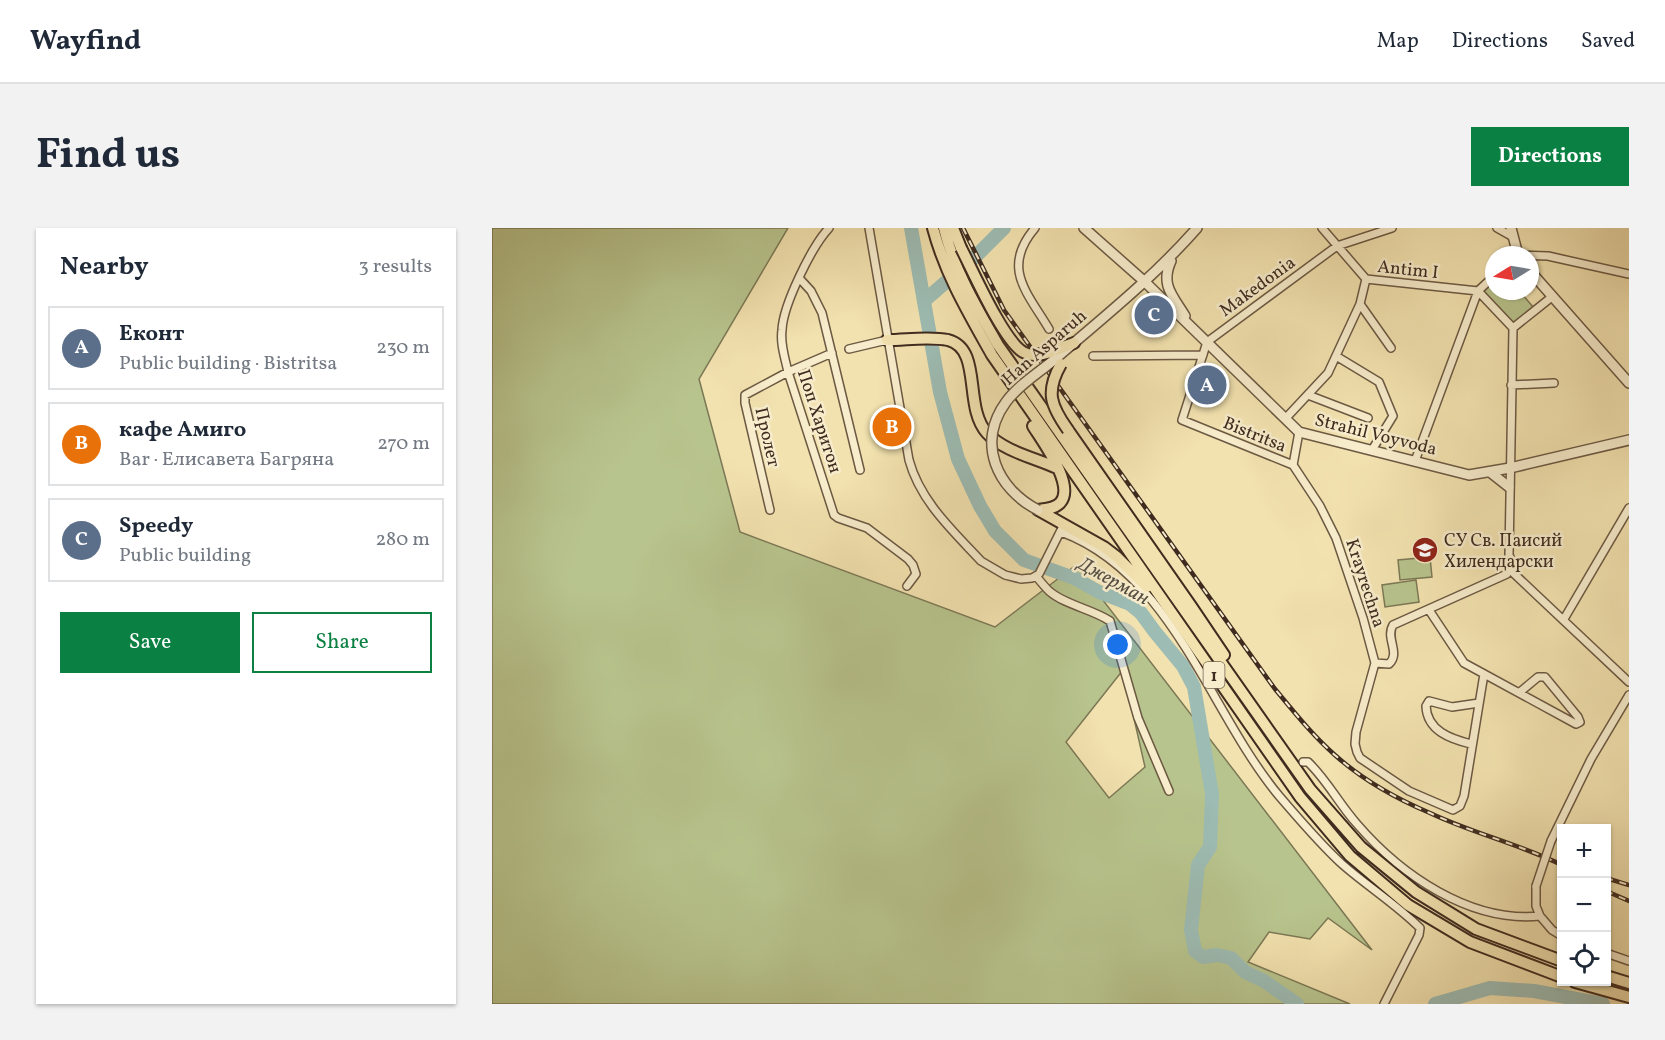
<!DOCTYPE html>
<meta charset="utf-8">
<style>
:root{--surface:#fff;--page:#f2f2f3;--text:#1f2937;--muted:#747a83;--line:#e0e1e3;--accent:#0b8043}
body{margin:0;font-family:Vollkorn,serif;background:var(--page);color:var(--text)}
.controls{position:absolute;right:18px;bottom:18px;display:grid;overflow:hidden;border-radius:0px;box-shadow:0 2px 4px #0004}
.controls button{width:54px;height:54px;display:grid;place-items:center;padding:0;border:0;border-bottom:2px solid var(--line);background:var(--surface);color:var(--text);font:30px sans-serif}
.compass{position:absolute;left:993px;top:18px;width:54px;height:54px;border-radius:50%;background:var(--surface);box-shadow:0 2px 4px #0004;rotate:259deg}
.you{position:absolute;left:626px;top:417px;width:21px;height:21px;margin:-15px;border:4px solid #fff;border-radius:50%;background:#1a73e8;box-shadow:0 0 0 9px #1a73e833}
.badge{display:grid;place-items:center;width:39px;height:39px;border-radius:50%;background:var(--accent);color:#fff;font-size:20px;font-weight:700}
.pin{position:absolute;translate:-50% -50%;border:3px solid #fff;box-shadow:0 2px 6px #0006}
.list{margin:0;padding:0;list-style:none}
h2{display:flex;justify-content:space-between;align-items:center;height:78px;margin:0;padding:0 24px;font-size:26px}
h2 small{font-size:20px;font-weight:400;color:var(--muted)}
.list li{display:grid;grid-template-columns:39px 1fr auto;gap:18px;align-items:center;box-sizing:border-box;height:84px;margin:0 12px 12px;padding:0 12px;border:2px solid var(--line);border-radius:0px}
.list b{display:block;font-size:22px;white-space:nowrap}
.list p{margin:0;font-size:20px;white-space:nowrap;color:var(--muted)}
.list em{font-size:20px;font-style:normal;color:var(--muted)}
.actions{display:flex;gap:12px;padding:18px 24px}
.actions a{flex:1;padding:14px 0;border:2px solid var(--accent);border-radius:0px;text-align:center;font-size:21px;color:var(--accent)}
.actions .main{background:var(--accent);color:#fff}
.icon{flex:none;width:33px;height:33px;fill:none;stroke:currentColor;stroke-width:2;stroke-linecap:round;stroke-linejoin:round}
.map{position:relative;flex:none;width:1137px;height:776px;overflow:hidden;border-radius:0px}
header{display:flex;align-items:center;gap:36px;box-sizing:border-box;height:84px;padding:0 30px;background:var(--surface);border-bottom:2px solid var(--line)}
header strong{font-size:28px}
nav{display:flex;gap:33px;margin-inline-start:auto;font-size:21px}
.intro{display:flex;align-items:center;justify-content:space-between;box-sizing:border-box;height:144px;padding:0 36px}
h1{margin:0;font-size:42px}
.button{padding:15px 27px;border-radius:0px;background:var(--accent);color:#fff;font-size:21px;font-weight:700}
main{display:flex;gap:36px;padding:0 36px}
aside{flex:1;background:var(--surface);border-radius:0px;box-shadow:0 2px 4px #0004}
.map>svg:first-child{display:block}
.green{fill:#b8c48d;stroke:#7c7856;stroke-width:1.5;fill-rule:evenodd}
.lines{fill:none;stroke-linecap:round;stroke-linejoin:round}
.river{stroke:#9dbcb3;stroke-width:14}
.minor-casing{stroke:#6c5943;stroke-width:10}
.tertiary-casing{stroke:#6c5943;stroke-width:12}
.primary-casing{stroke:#3f2b1f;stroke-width:14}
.minor{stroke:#f7eccb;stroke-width:7}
.tertiary{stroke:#f7eccb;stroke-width:9}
.primary{stroke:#f2e2af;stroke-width:10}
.rail-casing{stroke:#3f2b1f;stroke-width:4.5}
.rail{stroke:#f7eccb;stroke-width:2;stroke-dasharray:7;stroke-linecap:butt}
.minor-bridge-casing{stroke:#6c5943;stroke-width:10;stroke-linecap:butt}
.tertiary-bridge-casing{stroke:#6c5943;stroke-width:12;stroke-linecap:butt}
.primary-bridge-casing{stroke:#3f2b1f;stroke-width:14;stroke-linecap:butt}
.minor-bridge{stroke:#f7eccb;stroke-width:7}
.tertiary-bridge{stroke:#f7eccb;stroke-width:9}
.primary-bridge{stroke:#f2e2af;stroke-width:10}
.labels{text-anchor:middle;stroke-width:5;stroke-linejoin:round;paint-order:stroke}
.shield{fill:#f7eccb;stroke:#766553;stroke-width:1.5}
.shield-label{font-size:16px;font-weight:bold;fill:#3f2b1f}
.street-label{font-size:18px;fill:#3f2b1f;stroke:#f7eccb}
.poi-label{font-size:18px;fill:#3f2b1f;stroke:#f7eccb;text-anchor:start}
.water-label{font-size:20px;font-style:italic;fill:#564f44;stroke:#f7eccb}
</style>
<header>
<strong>Wayfind</strong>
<nav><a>Map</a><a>Directions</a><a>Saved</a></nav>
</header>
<div class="intro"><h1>Find us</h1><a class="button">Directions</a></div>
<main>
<aside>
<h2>Nearby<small>3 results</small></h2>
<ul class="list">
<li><span class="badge" style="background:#5c6f8a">A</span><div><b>Еконт</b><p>Public building · Bistritsa</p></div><em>230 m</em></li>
<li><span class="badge" style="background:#e8710a">B</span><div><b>кафе Амиго</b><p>Bar · Елисавета Багряна</p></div><em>270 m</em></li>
<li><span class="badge" style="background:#5c6f8a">C</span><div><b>Speedy</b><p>Public building</p></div><em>280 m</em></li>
</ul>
<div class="actions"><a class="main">Save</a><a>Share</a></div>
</aside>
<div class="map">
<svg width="1137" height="776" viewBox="0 0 1137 776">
<rect width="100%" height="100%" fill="#f2e2af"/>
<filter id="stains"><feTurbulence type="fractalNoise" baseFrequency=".00333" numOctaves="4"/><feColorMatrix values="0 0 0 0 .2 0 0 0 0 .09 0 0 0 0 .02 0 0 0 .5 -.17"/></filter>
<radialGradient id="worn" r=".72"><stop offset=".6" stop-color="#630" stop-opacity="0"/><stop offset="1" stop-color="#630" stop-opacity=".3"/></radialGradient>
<path class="green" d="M0,0H296L207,151L248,304L503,399L584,337L880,722L836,690L818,711L777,704L756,734L858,776H0ZM631,442L653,539L617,570L574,514Z
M1002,52V63H1032L1030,66L1042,80L1021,99L990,64Z
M938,329L940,349L908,352L906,332Z
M924,352L927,374L893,379L890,357Z"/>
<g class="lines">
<path class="river" d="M419,0L448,164L466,231L488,278L503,303L532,332L582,350L607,364L638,376L649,385L663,404L691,438L702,459L720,566L718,619L706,637L699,702L703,723L711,729L725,727L739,730L753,744L772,753L805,776
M432,73L486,26L512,0
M943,776L998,760L1042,763L1111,776"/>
<g class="minor-casing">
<path id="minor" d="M337,0C320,18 291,77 290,102C288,116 293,130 296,144L342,287L346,290L375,300L416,331L421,337L424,346L415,358
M377,0L417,232C428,273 461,303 489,333L513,347L529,351L540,350L547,346L570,300
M543,0C509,40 535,64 557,101
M830,0L874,51L986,63
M1005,0L1021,9
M1024,27L1056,28L1137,46
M308,51L319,63L330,85L368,242
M986,63L1021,100
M868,76L899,120
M357,121L395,112
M601,128L711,127
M844,128L887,154L901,188L880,222
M1019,157L1062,155
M816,167L876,190
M793,191L836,145L868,76L874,51
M807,204L801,237L828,278L844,310L871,390L883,435L864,504L863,516L865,524L868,530L917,563L961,582L968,578L972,568L992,446
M923,233L986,63L1002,48
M801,237L690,192L715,114L845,18L900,0
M278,282L253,175V167L296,144L340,125
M569,304C681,345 718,486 788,569C808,592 828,616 850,636C875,658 904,676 928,700L927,707L892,776
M1016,340L1020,334L1017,327L1021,100L1061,68
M544,348C548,353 552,358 557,363C573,377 600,381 618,393L646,490L677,563
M937,382L972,435L1084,496L1088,494L1086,489L1053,449H1046L1028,464
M1072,391L1137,280
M883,435L897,436C909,425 893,410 901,397L1015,346L1016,340L1137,454
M979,516C959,511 935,503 934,478L937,473L960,479L987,475
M811,534H816C835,552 847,576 865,596C909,647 978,695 1048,688L1060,702L1070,708
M1059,613L1099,531L1137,467
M1044,658V678L1048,688
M1114,725L1137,733"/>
</g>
<g class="tertiary-casing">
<path id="tertiary" d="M592,0L653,54L807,204L977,247L1018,240L1137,212
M1019,0L1026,27
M679,33C668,57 681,68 693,88
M1038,43L1137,155
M563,131C612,89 662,49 705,0
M998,244L1017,259"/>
</g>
<g class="primary-casing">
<path id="primary" d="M441,0C453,46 477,86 500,127L808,569L858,628L916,677L978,714L1070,749
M452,0C462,42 485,80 506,117L818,561L869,619L924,664L984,701L1070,733
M461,0L469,20
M395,112C414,112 437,108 456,112C491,121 471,179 495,205C511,223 543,230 565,240
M558,124L582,115
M541,198C551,214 584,258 568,275C562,281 553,281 546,282
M576,202L699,378L732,427
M546,282L612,319L625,329L655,359
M1114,748L1137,755
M1083,754L1137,769"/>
</g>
<use href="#minor" class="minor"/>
<use href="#tertiary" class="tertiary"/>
<use href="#primary" class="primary"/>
<g class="rail-casing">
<path id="rail" d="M471,0L512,82L783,461C802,484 821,508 844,528C871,552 905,571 938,585C980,605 1027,616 1070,637
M1114,650L1137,657
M1114,663L1137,673"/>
</g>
<use href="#rail" class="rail"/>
<g class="minor-bridge-casing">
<path id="minor-bridge" d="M1044,658L1059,613"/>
</g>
<g class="tertiary-bridge-casing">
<path id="tertiary-bridge" d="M546,282C505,261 484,215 514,174C526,157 548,144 563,131"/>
</g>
<g class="primary-bridge-casing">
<path id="primary-bridge" d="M469,20C481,43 511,112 531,124C540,129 549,127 558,124
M569,136C553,164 559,178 576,202"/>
</g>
<use href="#minor-bridge" class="minor-bridge"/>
<use href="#tertiary-bridge" class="tertiary-bridge"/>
<use href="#primary-bridge" class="primary-bridge"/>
</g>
<defs>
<g id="school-disc" transform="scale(1.35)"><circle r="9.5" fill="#8f2418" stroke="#f7eccb"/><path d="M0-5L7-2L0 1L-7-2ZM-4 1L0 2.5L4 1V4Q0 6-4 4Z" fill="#fff"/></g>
</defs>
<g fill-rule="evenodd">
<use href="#school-disc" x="933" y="322"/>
</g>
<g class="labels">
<rect class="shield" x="711.5" y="434" width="21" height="26" rx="4.5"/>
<g class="shield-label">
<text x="722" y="453">1</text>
</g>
<g class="street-label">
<text transform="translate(916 41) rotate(6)" y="6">Antim I</text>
<text transform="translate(765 58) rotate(-36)" y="6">Makedonia</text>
<text transform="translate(552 119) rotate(-41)" y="6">Han Asparuh</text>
<text transform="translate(328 193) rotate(72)" y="6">Поп Харитон</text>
<text transform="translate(763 206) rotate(22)" y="6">Bistritsa</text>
<text transform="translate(884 206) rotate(14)" y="6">Strahil Voyvoda</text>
<text transform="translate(276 209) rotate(77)" y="6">Пролет</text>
<text transform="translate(874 355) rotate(72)" y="6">Krayrechna</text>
</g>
<g class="poi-label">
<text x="952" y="318">СУ Св. Паисий<tspan x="952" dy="21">Хилендарски</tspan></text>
</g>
<g class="water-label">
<text transform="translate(622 352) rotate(29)" y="7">Джерман</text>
</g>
</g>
<rect width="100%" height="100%" filter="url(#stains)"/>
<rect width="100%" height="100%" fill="url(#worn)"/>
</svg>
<div class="controls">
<button>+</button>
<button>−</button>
<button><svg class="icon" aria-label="locate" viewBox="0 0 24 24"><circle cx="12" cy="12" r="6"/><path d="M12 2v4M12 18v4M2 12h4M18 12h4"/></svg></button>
</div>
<svg class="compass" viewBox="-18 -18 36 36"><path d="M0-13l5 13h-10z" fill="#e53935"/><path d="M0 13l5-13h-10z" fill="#747a83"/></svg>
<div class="you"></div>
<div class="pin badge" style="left:715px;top:157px;background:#5c6f8a">A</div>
<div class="pin badge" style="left:400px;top:199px;background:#e8710a">B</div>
<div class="pin badge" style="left:662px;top:87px;background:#5c6f8a">C</div>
</div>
</main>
